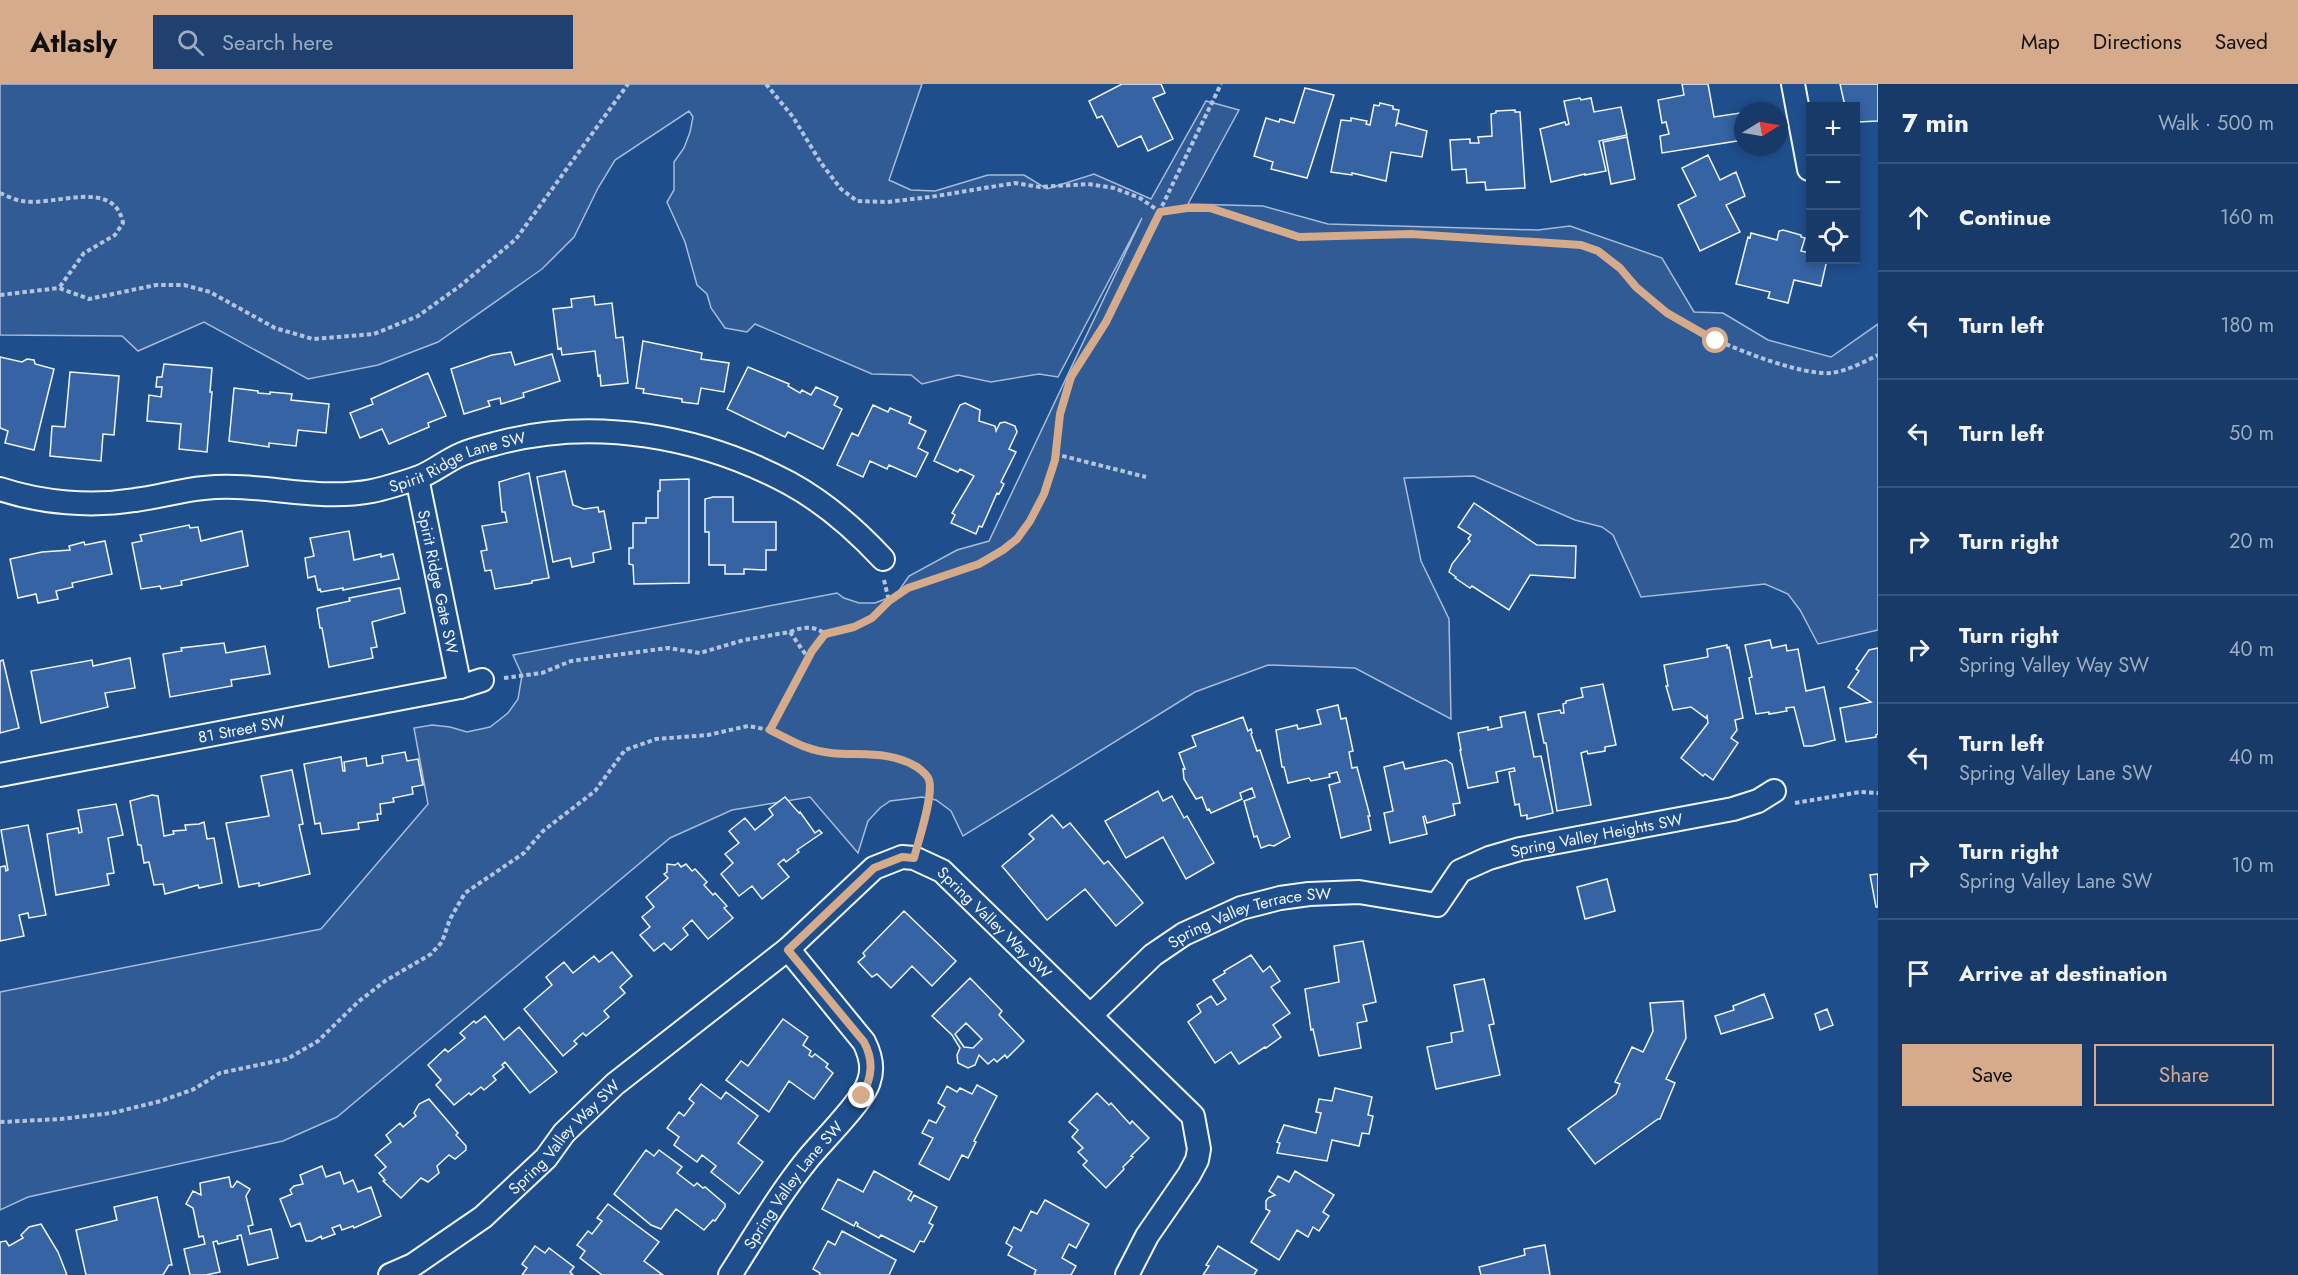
<!DOCTYPE html>
<meta charset="utf-8">
<style>
:root{--surface:#173a69;--page:#20416f;--text:#f1f3f6;--muted:#9eadc0;--line:#36547d;--accent:#d6ab8b}
body{margin:0;font-family:Jost,sans-serif;background:var(--page);color:var(--text)}
.controls{position:absolute;right:18px;top:18px;display:grid;overflow:hidden;border-radius:0px;box-shadow:0 3px 9px #0003}
.controls button{width:54px;height:54px;display:grid;place-items:center;padding:0;border:0;border-bottom:2px solid var(--line);background:var(--surface);color:var(--text);font:30px sans-serif}
.compass{position:absolute;left:1734px;top:18px;width:54px;height:54px;border-radius:50%;background:var(--surface);box-shadow:0 3px 9px #0003;rotate:79deg}
.stop{position:absolute;width:18px;height:18px;margin:-14px;border:4px solid #d6ab8b;border-radius:50%;background:#fff}
.stop.end{background:#d6ab8b;border-color:#fff;box-shadow:0 2px 6px #0008}
.list{margin:0;padding:0;list-style:none}
h2{display:flex;justify-content:space-between;align-items:center;height:78px;margin:0;padding:0 24px;font-size:26px}
h2 small{font-size:20px;font-weight:400;color:var(--muted)}
.list li{display:grid;grid-template-columns:39px 1fr auto;gap:18px;align-items:center;box-sizing:border-box;height:108px;padding:0 24px;border-top:2px solid var(--line)}
.list b{display:block;font-size:22px;white-space:nowrap}
.list p{margin:0;font-size:20px;white-space:nowrap;color:var(--muted)}
.list em{font-size:20px;font-style:normal;color:var(--muted)}
.actions{display:flex;gap:12px;padding:18px 24px}
.actions a{flex:1;padding:14px 0;border:2px solid var(--accent);border-radius:0px;text-align:center;font-size:21px;color:var(--accent)}
.actions .main{background:var(--accent);color:#111}
.icon{flex:none;width:33px;height:33px;fill:none;stroke:currentColor;stroke-width:2;stroke-linecap:round;stroke-linejoin:round}
.map{position:relative;flex:none;width:1878px;height:1191px;overflow:hidden}
header{display:flex;align-items:center;gap:36px;box-sizing:border-box;height:84px;padding:0 30px;background:var(--accent);color:#111}
header strong{font-size:28px}
nav{display:flex;gap:33px;margin-inline-start:auto;font-size:21px}
.search{width:420px;height:54px;background:var(--page);display:flex;align-items:center;gap:15px;box-sizing:border-box;padding:0 21px;border-radius:0px;color:var(--muted);font-size:22px}
main{display:flex}
aside{flex:1;background:var(--surface)}
.map>svg:first-child{display:block}
.built{fill:#305b95;stroke:#a8bbd7;stroke-width:1.5}
.building{fill:#3563a3;stroke:#f2f6ff;stroke-width:1.5;fill-rule:evenodd}
.lines{fill:none;stroke-linecap:round;stroke-linejoin:round}
.street-casing{stroke:#f2f6ff;stroke-width:26}
.path{stroke:#b3c4dc;stroke-width:4;stroke-dasharray:4.5 3;stroke-linecap:butt}
.street{stroke:#1f4e8c;stroke-width:22}
.route{stroke:#d6ab8b;stroke-width:8}
.labels{text-anchor:middle;stroke-width:4.5;stroke-linejoin:round;paint-order:stroke}
.street-label{font-size:16px;fill:#f2f6ff;stroke:#1f4e8c}
</style>
<header>
<strong>Atlasly</strong>
<div class="search"><svg class="icon" aria-label="search" viewBox="0 0 24 24"><circle cx="10" cy="10" r="6"/><path d="M15 15l6 6"/></svg>Search here</div>
<nav><a>Map</a><a>Directions</a><a>Saved</a></nav>
</header>
<main>
<div class="map">
<svg width="1878" height="1191" viewBox="0 0 1878 1191">
<rect width="100%" height="100%" fill="#1f4e8c"/>
<path class="built" d="M0,0H922L889,96L911,106L935,107L988,91H1024L1047,105L1094,90L1151,115L1206,17L1239,26L1188,120L1263,122L1328,140L1538,146L1570,142L1662,174L1694,228L1723,229L1768,256L1831,273L1878,240V546L1818,560L1800,526L1788,510L1765,500L1641,513L1613,451L1602,443L1575,436L1474,392L1404,394L1421,477L1449,535L1451,635L1355,584L1268,581L1195,608L963,752L951,727L936,716L922,713L890,717L880,724L868,737L858,769L810,713L732,726L670,754L337,1033L283,1057L28,1113L0,1126V908L321,845L428,720L414,644L432,641L450,643L467,648L490,643L508,629L518,615L522,591L513,571L837,509L844,514L859,519H875L896,511L909,492L957,466L989,457L1142,134L1058,293L1039,290L991,298L958,291L922,300L911,291L872,290L755,240L747,248L725,244L711,224L707,210L697,201L685,158L667,118L674,106V78L684,64L690,48L693,33L689,27L615,76L598,104L574,153L542,185L438,258L378,281L308,295L204,238L138,267L122,252L0,251Z"/>
<path class="building" d="M1122,0H1161L1165,9L1153,14L1173,55L1148,67L1141,52L1118,63L1102,32L1097,34L1089,17Z
M1682,0H1708L1714,33L1740,29L1743,37V56L1662,69L1660,52L1669,50L1666,38L1662,39L1658,16L1684,11Z
M1840,0H1878V37L1858,38L1856,22H1845Z
M1305,4L1334,11L1307,94L1271,85L1273,78L1254,72L1266,34L1279,38L1280,35L1294,39Z
M1580,14L1581,16L1591,14L1594,28L1621,23L1627,51L1599,57L1606,87L1585,91V90L1551,98L1540,45L1565,38L1566,41L1569,40L1564,17Z
M1380,19L1393,22V25L1399,26L1396,41L1398,39L1427,47L1422,73L1391,68L1386,97L1352,89V91L1331,88L1341,36L1351,37V34L1367,37L1366,40L1370,41L1374,21L1379,22Z
M1515,26V28H1520L1525,104L1486,106L1485,98L1467,99L1466,85L1452,86L1450,56L1470,55V59H1479L1478,53L1492,52L1491,30L1496,29V27Z
M1627,53L1635,95L1611,100L1603,58Z
M1708,71L1720,96L1736,88L1745,112L1726,121L1740,148L1700,167L1678,121L1696,112L1682,84Z
M1783,146L1801,151V153L1805,154L1801,167L1810,169V176H1827L1821,202L1794,196L1788,219L1768,214L1770,208L1736,200L1748,153L1750,154L1751,149L1777,156L1779,147Z
M594,212L595,221L612,219L616,254L623,253L628,299L601,302L600,291L598,292L595,267L562,271L561,264L558,265L553,225L572,223L571,215Z
M643,257L702,269L701,275L729,279L724,308L701,304L698,320L682,318V315L643,309L644,305L636,304Z
M511,268L515,281L552,270L560,297L523,309L524,313L501,320L500,314L488,317L490,322L464,330L451,285L492,271Z
M0,273L22,278L27,275L34,276L35,280L54,285L34,366L5,359L8,347L0,344Z
M164,280L212,284L210,308H212L207,368L179,365L181,340L147,337L149,311L161,313L162,303H156L157,293H162Z
M748,283L789,300L788,302L800,309L802,306L811,311L816,303L838,313L834,321L842,325L823,365L788,348L785,353L727,325Z
M70,288L119,292L114,351L103,350L101,377L50,372L52,342L65,343Z
M428,289L446,332L428,339L429,343L389,360L382,345L360,354L350,329L373,320L371,315Z
M234,304L258,307V309L270,310V308L292,310L291,316L329,320L326,349L298,346L296,362L269,359V363L229,357Z
M965,319L980,326L979,337L995,342L996,347L1000,339L1005,338L1015,342L1017,348L1009,365L1016,368L1001,398L1004,400L999,410L997,409L982,443L979,442L976,450L951,439L955,431L952,429L974,392L960,385L958,388L934,377L960,321Z
M873,321L888,328L890,324L911,333L909,339L926,347L918,364L928,369L916,393L889,381L887,385L870,377L863,393L837,381L852,349L858,352Z
M565,387L573,421L584,425L598,423L599,428L604,427L611,465L593,469L594,478L572,483L570,474L553,478L537,393Z
M529,389L549,494L532,497V499L495,505L491,486L485,487L481,467L487,466L482,442L507,438L505,428H502L499,398Z
M689,395V499L634,500L633,481L629,480V464H633V439H646V434H658V407H660V396Z
M713,413H733V438H776V466H766V486L744,485V490H725V481H709V448H705V415Z
M1474,419L1537,461L1576,462L1575,494L1530,491L1509,526L1472,502L1470,504L1455,494L1456,493L1449,488L1452,480L1470,457L1468,455L1471,451L1458,443Z
M189,441L190,444L198,443L201,457L242,447L248,482L181,497L182,501L161,505L160,502L141,505L132,459L142,457L140,451Z
M349,447L354,476L381,470V473L393,470L399,495L343,506V504L321,508L320,505L318,506L315,492L308,494L305,474L314,472L310,454Z
M105,457L112,490L72,499L73,503L56,507L58,515L38,519L36,510L18,514L10,475L42,468L70,466L69,462L84,458L85,461Z
M400,504L405,529L372,538L377,563L371,564L373,574L329,583L322,544H320L317,525L318,524L350,517L349,514Z
M1770,556L1772,564L1786,561L1787,567L1798,565L1806,607L1824,603L1835,656L1812,662H1804L1794,623L1786,624L1787,627L1769,630V628L1756,630L1749,594L1752,593L1745,561Z
M224,559L226,569L265,562L270,590L231,596L232,602L170,613L163,570L182,567L181,564Z
M1727,561V564L1729,563L1743,634L1735,636L1737,646L1731,654L1738,659L1713,696L1705,690L1703,692L1681,674L1708,639L1707,632L1706,634L1691,623L1673,626L1666,602H1668L1664,581L1708,573L1707,565Z
M1878,564V650L1876,651V653L1846,658L1840,624L1871,618L1848,603L1859,587L1856,585L1869,566Z
M130,574L135,604L105,609L108,623L41,639L31,587L92,576L93,582Z
M3,576L19,644L0,649V577Z
M1603,600L1616,661L1605,663V667L1588,670L1587,667L1581,669L1591,721L1557,727L1546,659H1544L1538,630L1560,626L1561,629H1564L1563,620L1566,619V617L1583,613L1581,604Z
M1338,621L1341,635L1346,634L1353,667L1349,668L1352,684L1357,683L1370,732H1368L1371,746L1341,754L1329,701L1340,698L1337,688L1329,690L1330,693L1311,697L1309,694L1288,699L1284,683H1282L1276,646L1297,641L1298,645L1321,640L1317,626Z
M1525,628L1534,673L1541,672L1553,729L1527,735V731L1521,732L1519,720L1515,721L1509,688L1515,687L1514,684L1496,688L1498,698L1468,704L1460,666H1461L1458,649L1488,643V646L1502,643L1500,633Z
M1243,633L1248,647L1251,645L1252,649L1251,650L1257,667L1260,666L1290,753L1274,762L1269,761L1261,764L1257,752L1254,753L1244,717L1255,713L1252,704L1240,709L1242,715L1211,729L1209,725L1207,726L1202,713L1196,715L1184,695L1183,685H1185L1179,669L1196,662L1192,652Z
M405,668L407,677L418,675L423,701L412,703L413,710L393,714L394,718L380,720L381,730H377L378,736L358,739L359,745L322,750L320,739L315,740L304,680L341,673L343,687H345L344,678L366,674L367,682L383,679L382,672Z
M1446,676L1452,680L1460,719L1453,720L1455,731L1427,739L1425,732L1423,733L1427,750L1390,759L1384,729L1393,727L1384,683L1403,678L1405,685Z
M292,686L303,740L299,741L310,790L259,802V799L239,803L226,739L269,732L261,692Z
M1158,707L1163,717L1172,712L1184,734L1187,732L1214,779L1186,795L1163,753L1126,774L1105,737Z
M152,711L158,712L164,752L174,750L173,747L186,746L185,741L199,740L204,738L207,755L214,754L222,799L199,804L198,801L165,810L163,800L154,801L149,778L144,779L141,761H138L130,717Z
M785,713L799,729L800,728L815,749L819,746L822,749L797,766L799,768L786,778L784,775L778,780L789,793L762,815L752,802L739,812L721,790L733,779L725,770L739,759L729,747L745,734L755,746L773,731L769,725Z
M116,720L123,751L108,754L114,789L107,790L109,801L56,811L47,750L78,744L79,749L82,748L78,726Z
M1052,731L1063,744L1070,739L1104,780L1108,777L1143,819L1116,842L1085,805L1047,836L1002,782L1034,755L1029,750Z
M28,741L46,831L29,834L28,829L19,831L24,852L0,857V783L5,782L6,787L8,786L1,746Z
M678,779L681,783L686,780L692,787L695,785L707,798L704,801L713,811L715,809L727,822L724,824L733,834L708,855L692,836L683,844L688,851L671,866L664,859L654,867L640,851L650,843L642,833L654,823L646,813L668,794L664,790L667,788V780L675,781Z
M1878,790V823H1876L1870,791Z
M1607,795L1615,827L1585,835L1577,803Z
M904,827L956,877L932,902L912,882L891,904L877,890L872,893L858,878L865,872L863,869Z
M1363,857L1376,918L1363,921L1367,937L1357,939L1361,964L1319,972L1313,945L1311,946L1305,905L1339,898L1334,862Z
M612,868L632,892L620,903L625,909L604,927L609,933L586,952L583,949L574,957L577,960L563,972L524,925L552,901L546,893L564,878L573,889L594,872L599,878Z
M1251,871L1263,888L1270,882L1280,897L1271,903L1290,929L1273,941L1281,953L1266,964L1265,963L1239,980L1231,968L1215,979L1188,938L1201,928L1197,921L1211,912L1217,921L1226,915L1213,896L1225,889L1224,887Z
M970,894L1002,927L999,931L1024,957L1007,974L1005,971L997,978L994,975L988,980L979,971L975,981L968,984L958,979L957,971L960,964L952,951L932,932ZM966,939L982,955L973,964L964,963L955,950Z
M1484,895L1494,940L1489,941L1500,991L1436,1005L1427,963L1452,958L1451,949L1463,947L1454,901Z
M1764,910L1773,934L1721,950L1715,932L1734,926L1733,922Z
M1683,917L1686,954L1666,995L1675,999L1660,1035H1658L1595,1080L1568,1045L1616,1010L1620,1000L1615,998L1632,963L1643,968L1653,947L1650,919Z
M1827,925L1833,941L1820,946L1815,930Z
M485,932L504,956L519,943L557,988L530,1009L505,978L502,981L504,983L493,992L496,996L484,1006L481,1003L471,1011L469,1009L454,1021L436,1001L441,996L428,981L445,965L448,968L465,954L460,949L474,937L476,939Z
M783,935L808,953L803,961L811,967L809,971L812,973L815,970L828,980L826,983L833,989L814,1015L789,997L769,1028L726,996L741,977L748,982Z
M701,1000L721,1015L726,1008L758,1032L738,1059L763,1078L739,1110L711,1088L716,1082L702,1071L697,1078L674,1061L679,1053L667,1044L679,1028L684,1032L694,1019L689,1015Z
M977,1001L997,1012L974,1057L976,1058L968,1074L962,1071L949,1096L919,1080L933,1054L922,1049L929,1036L936,1039L945,1023L938,1019L947,1002L957,1008L960,1004L972,1010Z
M1335,1004L1372,1013L1368,1031L1373,1032L1369,1050L1362,1049L1359,1062L1332,1056L1327,1077L1277,1069L1280,1059L1277,1058L1284,1041L1316,1049L1321,1029L1316,1028L1319,1015L1332,1017Z
M1097,1009L1109,1021L1111,1019L1130,1040L1132,1037L1149,1054L1131,1072L1133,1073L1123,1083L1124,1085L1106,1104L1083,1081L1087,1077L1078,1068L1083,1064L1072,1053L1078,1046L1069,1038Z
M429,1015L458,1049L456,1051L466,1062V1066L455,1075L449,1071L437,1082L439,1089L428,1098L421,1094L401,1114L383,1097L385,1096L379,1089L386,1083L375,1071L391,1058L386,1051L400,1039L403,1043L416,1032L414,1029L419,1020Z
M646,1066L654,1072L659,1066L682,1083L677,1089L694,1102L697,1099L703,1104L705,1103L725,1120V1123L715,1137L713,1136L704,1146L676,1125L661,1145L651,1141L614,1110Z
M322,1082L326,1093L340,1088L344,1100L353,1096L358,1108L371,1103L381,1132L354,1144L353,1142L342,1146L340,1141L332,1144L335,1150L322,1155L321,1152L312,1157H306L300,1139L291,1143L280,1115L292,1110L290,1106L294,1102L303,1100L300,1091Z
M874,1087L912,1108L908,1115L911,1117L914,1111L937,1123L929,1139L933,1141L924,1158L920,1157L914,1168L881,1151L879,1154L857,1142L858,1140L856,1138L854,1142L822,1125L838,1095L863,1108Z
M1295,1087L1334,1111L1323,1128L1329,1132L1319,1147L1313,1143L1308,1153L1297,1146L1279,1176L1251,1158L1270,1127L1266,1125V1117L1268,1114L1275,1111L1269,1107L1278,1092L1289,1098Z
M229,1093L231,1103H233L237,1097L250,1105L246,1112L253,1141L248,1142L250,1150L271,1145L278,1174L248,1181L241,1151L237,1152L238,1155L218,1160L217,1157L213,1158L220,1188L206,1191H190L184,1165L205,1160L203,1152L199,1153L193,1124L186,1120L193,1107L201,1111L200,1099Z
M157,1113L172,1181H169L163,1191H86L76,1146L117,1136L114,1123Z
M1045,1116L1089,1140L1076,1164L1069,1160L1062,1174L1076,1182L1071,1191H1034L1036,1186L1008,1171L1012,1163L1006,1159L1014,1143L1021,1147L1031,1127L1037,1130Z
M608,1120L659,1158L644,1177L663,1191H602L580,1174L585,1167L577,1161L588,1147L592,1150L602,1137L597,1134Z
M41,1140L58,1168L67,1191H0V1158L6,1157L9,1162L23,1154L21,1151L29,1143Z
M842,1147L896,1176L889,1191H819L820,1189L813,1185L828,1157L835,1161Z
M1545,1161L1550,1191H1481L1479,1183L1525,1171L1524,1165Z
M535,1162L545,1169L549,1164L574,1183L570,1188L573,1191H522L527,1184L522,1180Z
M1218,1162L1257,1186L1254,1191H1203L1209,1182L1206,1181Z"/>
<g class="lines">
<g class="street-casing">
<g id="street">
<path d="M1793,0L1809,85"/>
<path id="s1" d="M417,394L460,603"/>
<path id="s2" d="M0,405C42,419 91,423 135,416C158,413 181,406 204,404C261,398 315,418 372,407C387,404 402,399 417,394C432,389 447,376 462,370C473,365 486,362 498,359C595,333 701,352 789,399C824,418 856,446 883,475"/>
<path id="s3" d="M0,691L460,603L482,596"/>
<path id="s4" d="M1091,931L1153,871L1184,850L1241,824L1280,814L1309,810L1359,808L1437,821L1460,787L1489,774L1520,765L1733,725L1758,717L1774,707"/>
<path id="s5" d="M390,1191L413,1181L483,1133L546,1074L564,1049L615,1000L788,865L874,784L902,773L914,774L942,787L1193,1032L1199,1065L1197,1076L1189,1091L1147,1152L1127,1191"/>
<path id="s6" d="M730,1191C755,1152 778,1112 807,1076C821,1058 864,1017 869,997C874,983 870,970 864,958L788,865"/>
</g>
</g>
<path class="path" d="M766,0L793,33L821,79L841,105L857,117L887,118L930,113L1015,99L1040,103L1088,100L1114,104L1140,114L1160,128L1187,124H1210L1233,131L1264,144L1299,153L1411,150L1581,161C1586,163 1593,164 1598,167C1620,179 1644,212 1666,228C1696,251 1794,292 1831,289C1847,287 1864,278 1878,271
M0,109C7,112 15,116 22,117C54,123 114,93 123,139L115,151L84,169L59,204
M0,211L59,204L89,215L156,201H184L210,208L275,244L313,255L374,250L418,232L460,202L516,155L628,0
M1055,370L1146,393
M884,496L889,517L872,534L854,543L825,550L812,567L770,646C791,656 806,666 830,669C859,673 888,665 915,682C921,686 928,691 929,699C932,716 924,736 920,753
M889,517C927,489 979,489 1015,456C1033,439 1051,399 1055,375C1059,347 1060,320 1071,294C1078,275 1093,257 1104,240C1111,230 1116,218 1121,207L1221,0
M790,548C802,543 814,541 825,550
M504,594L542,589L571,577L668,564L700,569L744,556L790,548L808,574
M1795,719L1860,708L1878,709
M0,1038L61,1035L112,1029L161,1017L194,1005L220,989L287,975L318,957L358,918L385,897L431,870L442,858L450,835L465,809L524,769L543,747L595,707L625,666L656,655L708,651L748,642L770,646"/>
<use href="#street" class="street"/>
</g>
<g class="lines">
<path class="route" d="M862,1012C872,993 874,977 864,958L788,866L874,784L902,773L914,774C918,758 934,711 929,696C928,691 921,686 917,683C889,666 861,672 831,669C807,667 791,656 770,646L812,567L825,550L854,543L872,534L889,517L908,504L979,480L1003,466L1017,455L1030,437L1044,410L1055,376L1060,330L1071,293L1106,238L1160,128L1187,124H1210L1299,153L1411,150L1581,161L1598,167L1620,184L1636,203L1667,229L1716,257"/>
</g>
<g class="labels">
<g class="street-label">
<text dy="6" stroke="none"><textPath href="#s2" startOffset="466">Spirit Ridge Lane SW</textPath></text>
<text dy="6" stroke="none"><textPath href="#s1" startOffset="106">Spirit Ridge Gate SW</textPath></text>
<text dy="6" stroke="none"><textPath href="#s3" startOffset="246">81 Street SW</textPath></text>
<text dy="6" stroke="none"><textPath href="#s4" startOffset="568">Spring Valley Heights SW</textPath></text>
<text dy="6" stroke="none"><textPath href="#s4" startOffset="192">Spring Valley Terrace SW</textPath></text>
<text dy="6" stroke="none"><textPath href="#s5" startOffset="782">Spring Valley Way SW</textPath></text>
<text dy="6" stroke="none"><textPath href="#s5" startOffset="224">Spring Valley Way SW</textPath></text>
<text dy="6" stroke="none"><textPath href="#s6" startOffset="110">Spring Valley Lane SW</textPath></text>
</g>
</g>
</svg>
<div class="controls">
<button>+</button>
<button>−</button>
<button><svg class="icon" aria-label="locate" viewBox="0 0 24 24"><circle cx="12" cy="12" r="6"/><path d="M12 2v4M12 18v4M2 12h4M18 12h4"/></svg></button>
</div>
<svg class="compass" viewBox="-18 -18 36 36"><path d="M0-13l5 13h-10z" fill="#e53935"/><path d="M0 13l5-13h-10z" fill="#9eadc0"/></svg>
<div class="stop" style="left:1716px;top:257px"></div>
<div class="stop end" style="left:862px;top:1012px"></div>
</div>
<aside>
<h2>7 min<small>Walk · 500 m</small></h2>
<ul class="list">
<li><svg class="icon" aria-label="ahead" viewBox="0 0 24 24"><path d="M12 20V5M6 11l6-6 6 6"/></svg><div><b>Continue</b></div><em>160 m</em></li>
<li><svg class="icon" aria-label="left" viewBox="0 0 24 24"><path d="M17 20v-9H6M10 6l-5 5 5 5"/></svg><div><b>Turn left</b></div><em>180 m</em></li>
<li><svg class="icon" aria-label="left" viewBox="0 0 24 24"><path d="M17 20v-9H6M10 6l-5 5 5 5"/></svg><div><b>Turn left</b></div><em>50 m</em></li>
<li><svg class="icon" aria-label="right" viewBox="0 0 24 24"><path d="M7 20v-9h11M14 6l5 5-5 5"/></svg><div><b>Turn right</b></div><em>20 m</em></li>
<li><svg class="icon" aria-label="right" viewBox="0 0 24 24"><path d="M7 20v-9h11M14 6l5 5-5 5"/></svg><div><b>Turn right</b><p>Spring Valley Way SW</p></div><em>40 m</em></li>
<li><svg class="icon" aria-label="left" viewBox="0 0 24 24"><path d="M17 20v-9H6M10 6l-5 5 5 5"/></svg><div><b>Turn left</b><p>Spring Valley Lane SW</p></div><em>40 m</em></li>
<li><svg class="icon" aria-label="right" viewBox="0 0 24 24"><path d="M7 20v-9h11M14 6l5 5-5 5"/></svg><div><b>Turn right</b><p>Spring Valley Lane SW</p></div><em>10 m</em></li>
<li><svg class="icon" aria-label="arrive" viewBox="0 0 24 24"><path d="M6 21V4h12l-3 4 3 4H6"/></svg><div><b>Arrive at destination</b></div></li>
</ul>
<div class="actions"><a class="main">Save</a><a>Share</a></div>
</aside>
</main>
